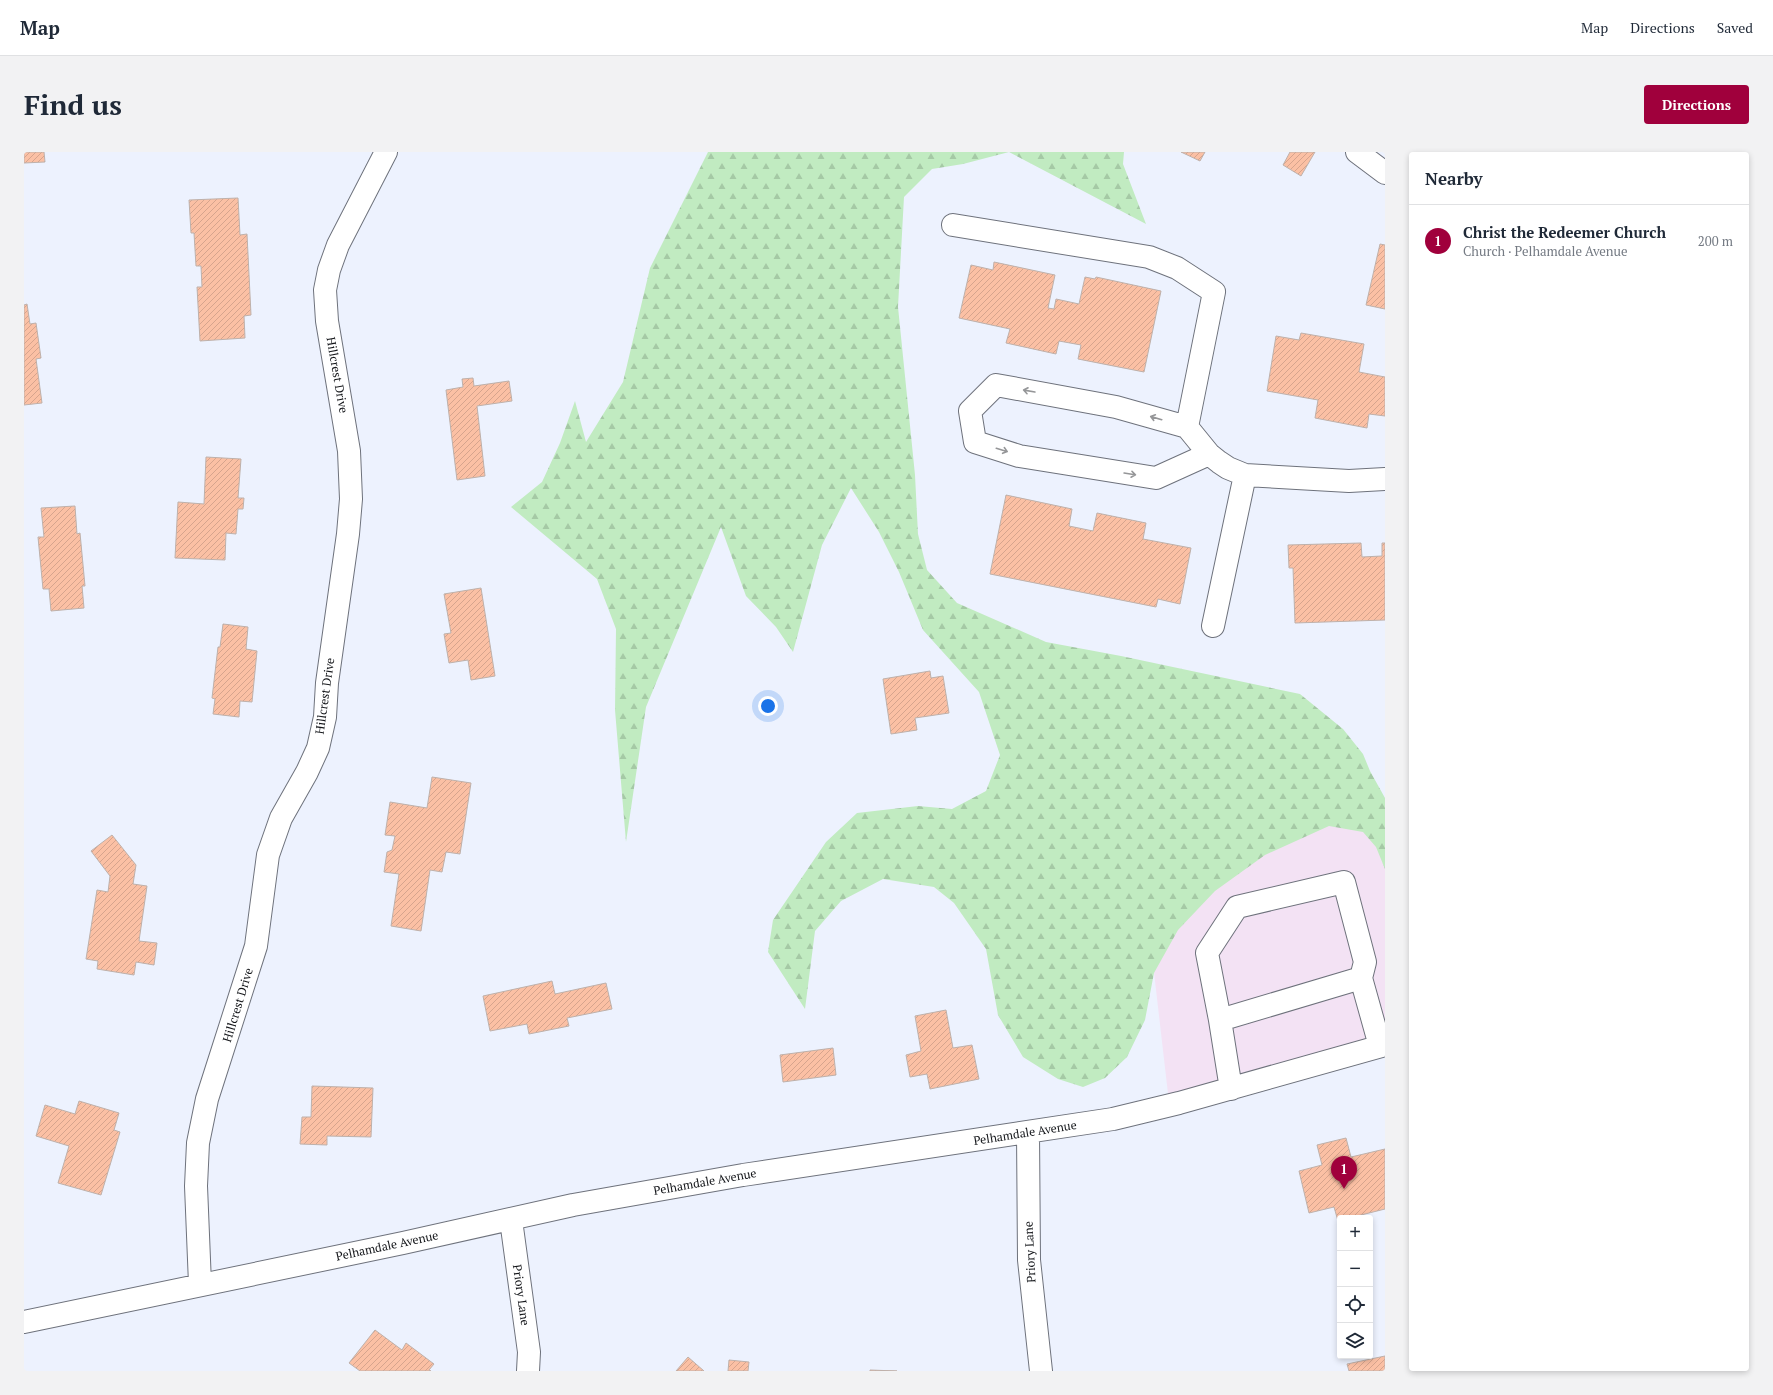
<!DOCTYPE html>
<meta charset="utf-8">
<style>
:root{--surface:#fff;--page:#f2f2f3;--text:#1f2937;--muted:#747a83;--line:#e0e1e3;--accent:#a0003c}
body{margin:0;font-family:"PT Serif",serif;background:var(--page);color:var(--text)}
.controls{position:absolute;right:12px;bottom:12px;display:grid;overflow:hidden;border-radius:4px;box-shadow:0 2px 6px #0003}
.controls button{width:36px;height:36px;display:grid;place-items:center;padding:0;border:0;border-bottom:1px solid var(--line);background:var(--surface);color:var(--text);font:20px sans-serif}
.you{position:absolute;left:744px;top:554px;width:14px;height:14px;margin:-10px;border:3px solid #fff;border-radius:50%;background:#1a73e8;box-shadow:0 0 0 6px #1a73e833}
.badge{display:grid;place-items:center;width:26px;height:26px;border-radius:50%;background:var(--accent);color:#fff;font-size:13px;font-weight:700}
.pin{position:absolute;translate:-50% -33px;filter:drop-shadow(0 1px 2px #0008)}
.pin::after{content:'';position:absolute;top:21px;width:14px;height:12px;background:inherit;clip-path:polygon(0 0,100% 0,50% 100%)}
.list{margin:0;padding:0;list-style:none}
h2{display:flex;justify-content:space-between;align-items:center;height:52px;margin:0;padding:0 16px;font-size:17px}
h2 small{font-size:13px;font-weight:400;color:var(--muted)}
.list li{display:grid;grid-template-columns:26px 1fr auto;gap:12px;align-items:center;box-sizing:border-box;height:72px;padding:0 16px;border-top:1px solid var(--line)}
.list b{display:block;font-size:15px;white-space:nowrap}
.list p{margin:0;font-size:13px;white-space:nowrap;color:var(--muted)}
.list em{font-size:13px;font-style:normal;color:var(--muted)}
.icon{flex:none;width:22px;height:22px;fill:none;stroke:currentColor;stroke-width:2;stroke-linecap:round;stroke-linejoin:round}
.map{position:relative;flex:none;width:1361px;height:1219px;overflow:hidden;border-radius:4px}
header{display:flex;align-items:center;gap:24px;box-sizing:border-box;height:56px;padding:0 20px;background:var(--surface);border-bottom:1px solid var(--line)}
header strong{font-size:19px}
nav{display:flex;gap:22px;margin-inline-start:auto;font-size:14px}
.intro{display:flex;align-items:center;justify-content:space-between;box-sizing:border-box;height:96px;padding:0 24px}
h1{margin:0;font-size:28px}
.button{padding:10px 18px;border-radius:4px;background:var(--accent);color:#fff;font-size:14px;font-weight:700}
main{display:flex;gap:24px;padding:0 24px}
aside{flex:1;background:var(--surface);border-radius:4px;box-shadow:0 2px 6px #0003}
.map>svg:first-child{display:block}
.commercial{fill:#f3e2f4}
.forest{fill:url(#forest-firs)}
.building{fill:url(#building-hatch);stroke:#beb1ab}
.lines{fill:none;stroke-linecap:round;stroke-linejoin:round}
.minor-casing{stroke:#6e727c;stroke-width:24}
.minor{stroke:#fff;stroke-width:22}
.oneway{stroke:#959698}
.labels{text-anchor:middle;stroke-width:3;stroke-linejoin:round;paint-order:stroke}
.street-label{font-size:12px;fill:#14161a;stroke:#fff}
</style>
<header>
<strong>Map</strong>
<nav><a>Map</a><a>Directions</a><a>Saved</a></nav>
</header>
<div class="intro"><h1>Find us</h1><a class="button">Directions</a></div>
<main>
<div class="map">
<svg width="1361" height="1219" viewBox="0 0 1361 1219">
<defs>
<pattern id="forest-firs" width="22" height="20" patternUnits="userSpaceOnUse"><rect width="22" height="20" fill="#c1ebc1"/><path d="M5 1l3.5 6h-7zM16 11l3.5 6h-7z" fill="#a5c9a5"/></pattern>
<pattern id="building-hatch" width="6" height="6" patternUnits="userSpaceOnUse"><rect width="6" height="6" fill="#fbc0a4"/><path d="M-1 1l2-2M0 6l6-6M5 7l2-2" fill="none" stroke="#d6a48d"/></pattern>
</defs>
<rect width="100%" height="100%" fill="#edf2fe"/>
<path class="commercial" d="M1361,647V897L1146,959L1113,673Z"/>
<path class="forest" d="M684,0H1100L1099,12L1122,72L985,0L939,12L908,17L880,45L874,155L891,323L894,382L903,418L933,451L1022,490L1097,504L1276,542L1319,577L1339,602L1346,619L1361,646V717L1352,695L1339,680L1305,674L1241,703L1191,739L1154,778L1130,821L1121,868L1103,905L1081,926L1059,935L1034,927L999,905L974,863L962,797L930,751L910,735L859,727L817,749L791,779L781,857L744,800L749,768L802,690L833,661L894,654L928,657L962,639L976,603L955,540L899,478L875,420L855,380L827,336L798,393L769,500L752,475L722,444L697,375L622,555L602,690L591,558L592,477L573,427L487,355L518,330L536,291L551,249L562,290L599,230L626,116Z"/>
<path class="building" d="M0,0H20L21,10L0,11Z
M1157,0H1181L1176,9Z
M1266,0H1291L1277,24L1259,13Z
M214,46L216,83L223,82L227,163L220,164L221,186L176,189L173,135H178L177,114H172L170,81H167L165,48Z
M1356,92L1361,93V157L1342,153Z
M970,110L1031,123L1024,156L1030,157L1032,147L1055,152L1061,125L1071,127L1072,125L1137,139L1120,220L1054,207L1057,193L1035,189L1032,202L982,191L986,177L935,166L947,113L969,118Z
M3,152L6,172L12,171L17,206L12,207L18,251L0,253V153Z
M1277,181L1340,192L1335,220L1361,225V264L1345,262L1343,276L1291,266L1294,248L1243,239L1252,184L1275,188Z
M449,226L450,234L485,229L488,249L453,254L461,324L433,328L422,238L439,235L438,227Z
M182,305L217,307L214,346H220L219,357H214L212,382L202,381L201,408L151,406L154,350L180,352Z
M982,343L1048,357L1045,374L1069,379L1073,361L1122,371L1119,387L1167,396L1156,452L1134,447L1132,455L966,422Z
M51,354L53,382L56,381L61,434H58L60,456L27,459L25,437H19L14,385H20L17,356Z
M1337,391L1338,405L1358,404V391H1361V468L1271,471L1269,416H1265L1264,393Z
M457,436L471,524L447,528L444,508L425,511L420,482L427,481L420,442Z
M199,472L224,475L222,497L233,499L228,550L216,549L215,565L189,562L191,547L188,546L194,495H196Z
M906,519L907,526L919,524L925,561L891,566L893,578L867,582L859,527Z
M408,625L447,631L436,702L422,700L418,720L406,718L397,779L367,774L375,722L360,720L363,700L368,698L371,684L361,683L366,650L403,656Z
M88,683L112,713L109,732L123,734L115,789L133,791L130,813L112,810L110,823L73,817L74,809L62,807L73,738L84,740L86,724L67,699Z
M528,829L531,842L582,831L588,857L543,866L545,874L505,882L503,872L466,879L459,844Z
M922,858L929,896L948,893L955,927L906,937L903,922L886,925L882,903L897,899L891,864Z
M809,896L812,923L759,930L756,903Z
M288,934L349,936L347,985L303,984V993L276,992L278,965H287Z
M55,949L95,961L90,978L96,980L77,1043L34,1031L45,994L12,984L21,953L51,962Z
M1322,986L1327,1005L1361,997V1057L1325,1066H1316V1068L1314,1069L1310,1055L1285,1061L1275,1019L1298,1013L1293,993Z
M351,1178L378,1198L382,1191L410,1212L405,1218L407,1219H336L325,1211Z
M1361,1204V1219H1325L1323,1212Z
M664,1205L680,1219H652Z
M705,1208L725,1210L724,1219H704Z
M846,1218L873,1219H846Z"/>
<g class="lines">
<g class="minor-casing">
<path id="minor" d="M1333,0L1361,21
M929,73L1125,105L1153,116L1190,140L1163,275
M1185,302L1132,326L995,304L951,290L946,259L972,233L1092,255L1163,275L1185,302L1195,310L1204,316L1221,323L1325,329L1361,327
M1189,474L1221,323
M1196,868L1337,826
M1207,937L1196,868L1183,801L1213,755L1320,730L1341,810L1337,826L1356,894
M1004,981L1005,1108L1017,1219
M487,1068L505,1200L504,1219
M176,1132L172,1034L174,991L183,947L232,794L244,703L257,666L283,620L294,596L301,565L303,531L324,382L327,347L325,299L303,169L301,138L305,118L314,93L362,0
M0,1170L379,1091L549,1053L719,1023L1089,967L1155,951L1361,893"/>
</g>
<use href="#minor" class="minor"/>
</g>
<defs><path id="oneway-shaft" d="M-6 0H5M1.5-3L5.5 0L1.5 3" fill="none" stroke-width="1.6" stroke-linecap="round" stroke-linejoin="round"/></defs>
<g class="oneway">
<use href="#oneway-shaft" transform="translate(1005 239) rotate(-170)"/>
<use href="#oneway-shaft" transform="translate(1132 266) rotate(-164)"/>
<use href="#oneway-shaft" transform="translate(978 298) rotate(17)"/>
<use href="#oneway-shaft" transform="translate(1106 322) rotate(9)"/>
</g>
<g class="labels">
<g class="street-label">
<text transform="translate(313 223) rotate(80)" y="4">Hillcrest Drive</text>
<text transform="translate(301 544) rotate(-82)" y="4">Hillcrest Drive</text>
<text transform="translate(214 853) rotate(-73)" y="4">Hillcrest Drive</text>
<text transform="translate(1001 981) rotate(-9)" y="4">Pelhamdale Avenue</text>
<text transform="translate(681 1030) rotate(-10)" y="4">Pelhamdale Avenue</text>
<text transform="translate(363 1094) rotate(-12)" y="4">Pelhamdale Avenue</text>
<text transform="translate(1006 1100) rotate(-93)" y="4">Priory Lane</text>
<text transform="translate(497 1143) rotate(82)" y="4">Priory Lane</text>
</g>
</g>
</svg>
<div class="controls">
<button>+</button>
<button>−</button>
<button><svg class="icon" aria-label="locate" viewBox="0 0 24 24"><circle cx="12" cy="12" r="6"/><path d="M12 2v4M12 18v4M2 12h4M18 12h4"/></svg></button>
<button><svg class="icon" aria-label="layers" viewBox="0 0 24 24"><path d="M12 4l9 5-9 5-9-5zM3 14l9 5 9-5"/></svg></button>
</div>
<div class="you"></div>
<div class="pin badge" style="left:1320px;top:1037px">1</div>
</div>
<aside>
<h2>Nearby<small></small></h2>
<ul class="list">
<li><span class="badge">1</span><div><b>Christ the Redeemer Church</b><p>Church · Pelhamdale Avenue</p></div><em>200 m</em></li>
</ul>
</aside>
</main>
